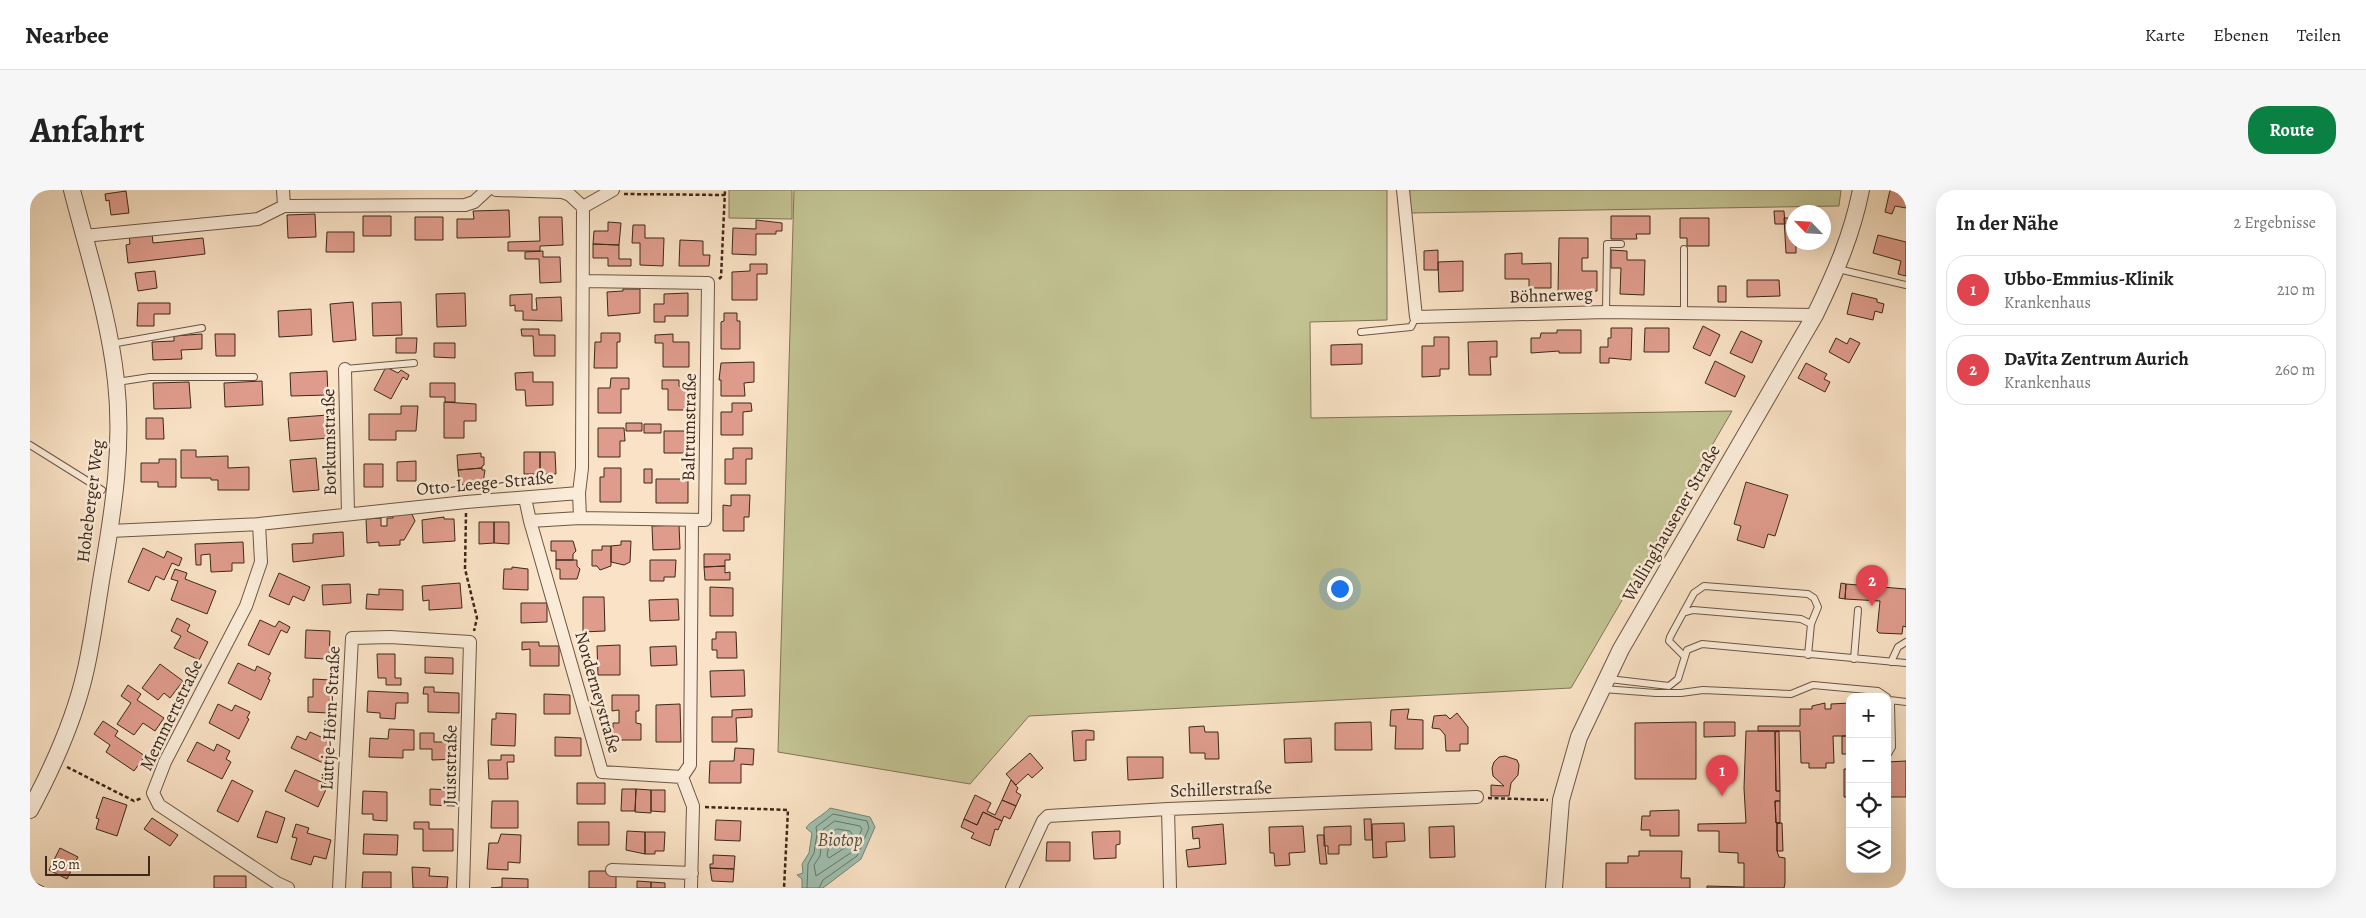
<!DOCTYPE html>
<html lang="de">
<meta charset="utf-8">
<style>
:root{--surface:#fff;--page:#f6f6f6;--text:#222;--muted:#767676;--line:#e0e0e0;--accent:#0b8043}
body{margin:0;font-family:Alegreya,serif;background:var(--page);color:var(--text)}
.controls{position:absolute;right:15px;bottom:15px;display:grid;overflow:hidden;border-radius:10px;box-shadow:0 5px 20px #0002}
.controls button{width:45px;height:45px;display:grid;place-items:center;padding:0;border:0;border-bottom:1px solid var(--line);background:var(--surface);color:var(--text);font:25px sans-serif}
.compass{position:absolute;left:1756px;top:15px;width:45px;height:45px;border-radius:50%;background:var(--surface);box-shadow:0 5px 20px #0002;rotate:295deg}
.scale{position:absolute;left:15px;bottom:12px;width:105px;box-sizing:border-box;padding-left:5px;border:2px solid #3d281a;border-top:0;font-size:14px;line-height:18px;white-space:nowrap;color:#3d281a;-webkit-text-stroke:4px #fbecd9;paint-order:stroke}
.you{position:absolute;left:1309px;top:398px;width:18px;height:18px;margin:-12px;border:4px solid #fff;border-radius:50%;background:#1a73e8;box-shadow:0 0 0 8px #1a73e833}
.badge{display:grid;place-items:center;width:32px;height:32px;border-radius:50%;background:var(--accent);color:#fff;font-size:16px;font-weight:700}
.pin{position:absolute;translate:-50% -41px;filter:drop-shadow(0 1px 2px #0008)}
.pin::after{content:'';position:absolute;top:26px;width:18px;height:15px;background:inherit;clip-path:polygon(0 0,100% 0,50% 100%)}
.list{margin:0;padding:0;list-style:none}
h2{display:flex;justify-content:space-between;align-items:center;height:65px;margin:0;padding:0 20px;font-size:21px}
h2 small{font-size:16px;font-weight:400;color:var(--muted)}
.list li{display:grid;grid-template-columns:32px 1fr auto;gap:15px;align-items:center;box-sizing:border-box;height:70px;margin:0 10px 10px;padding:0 10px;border:1px solid var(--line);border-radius:20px}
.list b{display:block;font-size:19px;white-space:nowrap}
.list p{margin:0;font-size:16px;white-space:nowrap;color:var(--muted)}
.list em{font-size:16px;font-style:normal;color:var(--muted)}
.icon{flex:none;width:28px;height:28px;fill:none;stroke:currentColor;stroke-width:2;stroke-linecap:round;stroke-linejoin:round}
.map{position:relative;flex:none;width:1876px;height:698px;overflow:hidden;border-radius:20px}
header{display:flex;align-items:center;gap:30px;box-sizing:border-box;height:70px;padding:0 25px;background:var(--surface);border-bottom:1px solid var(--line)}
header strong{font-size:24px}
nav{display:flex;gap:28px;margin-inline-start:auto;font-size:18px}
.intro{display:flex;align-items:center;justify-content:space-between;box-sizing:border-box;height:120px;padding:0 30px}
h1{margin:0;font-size:35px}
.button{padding:12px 22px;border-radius:20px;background:var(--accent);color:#fff;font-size:18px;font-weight:700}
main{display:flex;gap:30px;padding:0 30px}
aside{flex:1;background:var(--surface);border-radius:20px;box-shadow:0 5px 20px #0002}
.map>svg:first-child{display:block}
.green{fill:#c2c292;stroke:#807556}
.water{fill:#9ebfaf;stroke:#778373}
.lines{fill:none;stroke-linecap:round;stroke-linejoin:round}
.shore{stroke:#6e7464;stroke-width:1}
.building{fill:#df9c8c;stroke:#3d281a}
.service-casing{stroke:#6c5645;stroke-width:8}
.minor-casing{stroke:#6c5645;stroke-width:14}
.tertiary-casing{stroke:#6c5645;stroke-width:18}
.path{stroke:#3d281a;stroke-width:2.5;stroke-dasharray:4 2.5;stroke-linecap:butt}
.service{stroke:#fbecd9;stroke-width:6}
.minor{stroke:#fbecd9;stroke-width:12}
.tertiary{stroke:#fbecd9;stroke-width:16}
.labels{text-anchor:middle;stroke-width:5;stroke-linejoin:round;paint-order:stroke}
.street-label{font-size:18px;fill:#3d281a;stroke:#fbecd9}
.water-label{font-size:19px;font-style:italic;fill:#554e3f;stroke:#fbecd9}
</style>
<header>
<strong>Nearbee</strong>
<nav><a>Karte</a><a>Ebenen</a><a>Teilen</a></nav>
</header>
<div class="intro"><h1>Anfahrt</h1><a class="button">Route</a></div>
<main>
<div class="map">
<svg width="1876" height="698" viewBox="0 0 1876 698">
<rect width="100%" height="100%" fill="#f9e2c5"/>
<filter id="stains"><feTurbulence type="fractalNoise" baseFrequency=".004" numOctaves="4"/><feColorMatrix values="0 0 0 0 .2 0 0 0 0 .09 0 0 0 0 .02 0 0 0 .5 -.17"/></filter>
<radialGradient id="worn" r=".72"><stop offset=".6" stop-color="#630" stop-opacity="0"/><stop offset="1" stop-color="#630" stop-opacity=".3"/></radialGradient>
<path class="green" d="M699,0H762V29L699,28Z
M764,0H1357V130L1280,132L1281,228L1702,221L1541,498L999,526L940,594L748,562Z
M1379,0H1811L1809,16L1381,23Z"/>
<path class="water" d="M800,618L840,627L845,637L831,669L793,698H772V689L767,685L773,683L772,674L779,663L782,643L776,638C779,632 794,625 800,618Z"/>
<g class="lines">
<path class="shore" d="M805,631L830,636L832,639L822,662L786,686L784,675L790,666L793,640Z
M807,639L820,641L822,644L816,657L799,668L797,666L801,644Z
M777,698L778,674L784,663L787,644L786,637L803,624L837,631L839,638L827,666L793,690L789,698"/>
</g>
<path class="building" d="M1860,0H1876V18L1865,16L1862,24L1855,22Z
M96,1L99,23L81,25L79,10L76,11L75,4Z
M479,20L480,47L427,48V29H444L443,21Z
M1744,21H1754L1755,34H1745Z
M285,24L286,47L258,48L257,25Z
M333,26H361V46H333Z
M1581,26H1620V44H1606L1607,49H1581Z
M385,27H413V50H385Z
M509,27H532L533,55L510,56V61H478V52L510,51Z
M1650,28H1679V56H1657V48H1650Z
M1754,28H1764V52H1766V63H1756Z
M726,30L752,33V41H746V44H726V65L702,64L703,38L726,39Z
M578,32L591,33L589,55L563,54L564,41H578Z
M603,35H615V48H634L633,76L610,75V53H602Z
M297,42H324V62H296Z
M122,43L123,53L173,48L175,64L98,73L96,55L100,54L99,45Z
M1848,45L1876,52V86L1868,84L1871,71L1843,63Z
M1529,48H1558V68H1552V81H1567V101L1528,102Z
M650,50L673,51V65H680L679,76H649Z
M563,54L589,55V69H601V76H578V68H563Z
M1408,60V80H1394V61Z
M1581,60L1597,61V70H1615L1614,105L1590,104L1591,78H1581Z
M513,61V67H530L531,92L510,93L509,69H495V62Z
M1492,63V74L1521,73V98H1499V89H1475V64Z
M1433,71V101L1409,102L1408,72Z
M720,74H737V84H727V110H702V82L720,81Z
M125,81L127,98L108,101L105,83Z
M1717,90H1749L1750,106L1717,107Z
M1688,96H1696V112H1688Z
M593,99H610V123L578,126L577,102L593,101Z
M435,103L436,136L407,137L406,104Z
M658,103V126H635V132H624V114H634V104Z
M1822,103L1847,109V112L1854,114L1852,123L1845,121L1843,130L1817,124Z
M502,104V120H507L506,108L531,107L532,131L493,130V121H485V115L480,116V105Z
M323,112L326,150L303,152L300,114Z
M371,112L372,145L343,146L342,113Z
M108,113H140V124H124V136H107Z
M281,119L282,145L249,147L248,121Z
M694,123H707V131H710V159H691V132L694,131Z
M1673,136L1690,145L1680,166L1663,158Z
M1581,138H1602L1601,170L1579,168V173H1570V157H1578V148H1581Z
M1615,138H1639V162H1614Z
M491,139H509V145H525V166H504L503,146H492Z
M1527,140H1551V163H1529V161L1501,163V148H1510L1511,143H1527Z
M1711,141L1732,151L1722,173L1700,163Z
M571,143H590V152H587V178H564L565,152H571Z
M172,144V159L151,160L152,169L123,170L122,152L144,151V146Z
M185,144H205V166H186Z
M643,144V152H659V177H633V153H625V145Z
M1404,147H1419V179H1410V186L1392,187V156H1404Z
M366,148H387L386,163H366Z
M1806,148L1817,154L1820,148L1830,153L1819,173L1799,162Z
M1467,151V167H1460L1461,185H1439L1438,152Z
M404,153H425V168L404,167Z
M1332,154V174L1301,175V155Z
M1685,171L1715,186L1705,207L1675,193Z
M724,172V192L714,193L715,206H691V190H689L691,173Z
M1776,173L1797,184L1794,189L1800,192L1795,202L1768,188Z
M356,177L368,183L371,180L379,185L377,190L373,187L361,209L344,200Z
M297,181L298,205L261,206L260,183Z
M503,182V192H523V215L496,216L495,200H486L485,183Z
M581,188H599V199H591V223H568V198H580Z
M632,190H649V196H660L659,220H638V199H632Z
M232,191L233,215L195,217L194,193Z
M159,192L161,218L124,219L123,193Z
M400,193H425V212H415V207H400Z
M414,212L446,214V231H434V248H414Z
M702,213H721L722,221L713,222V245H691V222H702Z
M371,216H388L386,241H366V250H339V224H371Z
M298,225L300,248L260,251L258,228Z
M116,228H133L134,249H116Z
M596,233H612V241H596Z
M614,234H631V243H614Z
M568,238H594L595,251H590V267H568Z
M634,241H659L658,263H634Z
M703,258H722V269H716V294H695V269H703Z
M151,260H166V267L198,266V278L219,277V300H188V290H181V288H151Z
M494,262H510V284H494Z
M510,262H525L526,284H510Z
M451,263V267H454V275L452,276V278L428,280L427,265Z
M286,268L289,300L263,302L260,270Z
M129,269H146V297H128V292H111V273H129Z
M386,271V291H367V272Z
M334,274H353V297H334Z
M452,278V280H455L453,293L430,295L428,280Z
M574,278H591V312H570V287H574Z
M614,279H622V293H614Z
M626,289H658V313H626Z
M1716,292L1758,305L1745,346L1738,344L1734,358L1707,350L1711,336L1704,334Z
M701,305H720L719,327H714V341H693V315L701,316Z
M381,322L385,331L374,350H370V355L349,356V352L337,353L336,329L351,328V336H357V328H363V323Z
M414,327V329H424L425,351L393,353L392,330Z
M449,332H464V353L449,354Z
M464,332H479V354L464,353Z
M649,335L650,359L623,360L622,336Z
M313,342L314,366L263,372L262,354L283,353V344Z
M521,351H543L546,361L543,364V370H526V361H521Z
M591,351H601L600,372L594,375L581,372V356L591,355Z
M213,352L214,373H202V381L181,382L180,364L171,365V375H166L165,354Z
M572,356H581V376L570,380L567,376H562V360H572Z
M113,358L134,368L137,361L152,368L149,376L142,373L134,390L126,386L119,401L98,392Z
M674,364H700V370H695V376L674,377Z
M526,370H547V376L550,379L547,389H530V379H526Z
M620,370H646L645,387H634V391H620Z
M695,376V383L700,382V390H675L674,377Z
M482,377L498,379V400L473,399L474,379H482Z
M145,379L157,383L155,389L186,401L177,424L141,410L148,391L141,389Z
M249,383L280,397L274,411L263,406L259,415L239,406Z
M430,393L432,418L399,420V410L393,411L392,396Z
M1811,393L1816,394L1815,409L1809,408Z
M320,394L321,413L293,415L292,395Z
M1816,394L1876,399V437L1873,436L1872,444L1849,443L1847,441L1850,411L1815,409Z
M680,397L703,398V426H680Z
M349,399L373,400V420L336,419L337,404L349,405Z
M553,407H574L575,441L553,442Z
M648,409L649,430L620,431L619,410Z
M491,413H517V432L491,433Z
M147,428L160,435L157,441L178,452L169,470L144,458L151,446L141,441Z
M230,430L245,437L249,431L260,437L257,443L251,440L239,465L218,455Z
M276,440L300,441L299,469L275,468Z
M686,442H706L707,468H687V460H682V449H686Z
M492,452H509V456H529V476H500V459L492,460Z
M590,455V485H568L567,456Z
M646,456L647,475L621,476L620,457Z
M347,464H365V488H371V495H356V488H348Z
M395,467L423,468V484L395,483Z
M208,473L225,481L227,476L241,483L238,489L240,490L231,510L198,493Z
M130,474L153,491L140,508L134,503L128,510L112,498Z
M714,480L715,506L681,507L680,481Z
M283,489L300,490L299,523L278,522V507H283Z
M98,495L111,504L107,510L134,528L125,541L113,533L104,545L87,534L101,513L91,506Z
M394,497H404V502L429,503V523L398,522V504H393Z
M338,501L378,503V513H366L365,529L350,528V523L337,522Z
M514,504L540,505V524H514Z
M582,505H609V521H606V533L611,534V550H583V533H589V520L582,521Z
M1795,513V519H1801V514L1820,513V546H1803L1804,573H1796V578H1779V573H1771L1770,541H1728V536H1770V519H1782V516Z
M188,514L202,521L205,515L220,522L217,528L219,529L209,549L179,533Z
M650,514L651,552H626V515Z
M722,519V527L706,528L707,552H682V527H702V520Z
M1379,519L1377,529L1393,530V559H1365L1366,536H1360L1361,520Z
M466,523L486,524L485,556L461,555L462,529H466Z
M1427,523L1438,537V554H1430V561H1416L1415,545L1410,539L1402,538L1404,526L1416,525L1420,529Z
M73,531L88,541L85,546L115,566L104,581L76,562L80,555L64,544Z
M1341,532L1342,560H1305V533Z
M1666,532V589H1605V533Z
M1674,532H1705V546L1674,547Z
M1174,536L1175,542H1188L1189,569H1175V563H1160L1159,537Z
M359,539L384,540V560H373V568L339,567L340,548L358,549Z
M1056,540L1064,541V550H1056V570L1044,571L1042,541Z
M1716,541H1749L1745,542L1746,601H1750V611H1745L1746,633H1750H1747V661L1749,667L1755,668V693L1754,698H1677V696L1714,697V673H1708V663L1689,662V641H1668V634L1716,633L1714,598Z
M1749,541L1750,601H1746L1745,542Z
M280,542L302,552L293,573L261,558L267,546L276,550Z
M390,543H404V552H427V569L402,570V559H390Z
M1812,546H1820V564H1812Z
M525,547L551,548V566H525Z
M1281,548L1282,572L1255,573L1254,549Z
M167,552L184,561L187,554L200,561L196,569L201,572L192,589L157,571Z
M705,558L724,559L723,575L711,574V593H679L680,571H704Z
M1000,563L1013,578L1002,588L998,584L986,595L976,584Z
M471,565H484V572H477L478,589H459L458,570H471Z
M1475,566L1487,570L1489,575L1488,585L1481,593L1479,606H1461V595L1474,596L1463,586L1462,578L1464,572L1469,567Z
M1097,567H1133V588L1098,590Z
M1876,571V607H1857V572Z
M1814,579H1820V607H1814Z
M265,580L298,595L288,617L255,601Z
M202,590L223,601L208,632L187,621Z
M981,590L988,598L986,602L991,605L986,616L972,610Z
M547,593H575V614H547Z
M400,599L425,600V616L400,615Z
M592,599H606L605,621H591Z
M606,599L621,600V623L605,622Z
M621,600H635V622L621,621Z
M333,601L357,602V631L343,630V624H332Z
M945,605L961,613L957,621L965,625L972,610L986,616L980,629L974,626L972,631L953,622L947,635L934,629Z
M73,607L97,615L87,646L66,639L69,629L66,628Z
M462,611H488V638H461Z
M1745,611H1750V633H1746Z
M1649,620V646H1620V640H1611L1612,626H1620V621Z
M236,621L255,628L247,653L227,647Z
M953,622L972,631L968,640L965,639L960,656L941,648L944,643L931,637L934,629L947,635Z
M122,628L148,645L140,656L114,639Z
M1334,629H1341L1342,650H1335Z
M686,630L711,631L710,651L685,650Z
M384,632H399V639H423V661H393V639H384Z
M548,632H579V655H548Z
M1374,633L1375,651L1356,652L1357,667L1343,668L1342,634Z
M1747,633H1752L1753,661H1747Z
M266,634L279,638L277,643L301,650L296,669L284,666L281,675L261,669L267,648L262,647Z
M1193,634L1196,674L1158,677L1156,660L1170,658L1169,648L1163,649L1162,637Z
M1273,636L1275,662L1259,663L1260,675L1245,676L1244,663H1240L1239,637Z
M1321,636V655H1309V664H1298V656H1294V637Z
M1424,636L1425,667L1400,668L1399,637Z
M597,641L615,642V664L596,660Z
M1090,641V654L1086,655V668L1064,669L1062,642Z
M615,642H635L634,661H625V664H615Z
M334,644L368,645L367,665L333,664Z
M471,644L491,645L490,673L478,672V680L457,679L459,653H468Z
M1287,645H1294L1297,674H1290Z
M1017,652H1040V671H1016Z
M30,658L48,667L37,689L19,680Z
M1609,661H1652L1651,688H1660V698H1576V673H1598V666H1609Z
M683,665L705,666L704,679L680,678V674H683Z
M382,677L400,678L399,686L418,687L417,698H383Z
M680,678L704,679L703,692L682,691Z
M559,681H586V698H559Z
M333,682H361V698H332Z
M184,686H216V698H184Z
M472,688L498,689V698H461L472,697Z
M0,690L14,697V698H0Z
M607,691L621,692V698H607Z
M621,692L635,693V698H621Z"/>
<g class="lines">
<g class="service-casing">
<path id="service" d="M1808,79L1876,95
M1576,122L1577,54H1591
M1654,123V59
M1331,142L1381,137L1386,127
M81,154L172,138
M315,179L384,173
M87,192L120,187H224
M0,255L72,300
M1653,423L1663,420L1771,429L1781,434
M1654,466L1639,451L1640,447L1664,403L1674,396L1778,404L1784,408L1788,417L1781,434L1778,465
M1824,469L1828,420
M1861,472L1868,457L1876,452
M1579,489L1639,496L1648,489L1657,460L1672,454L1876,473
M1573,499L1626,503H1651L1673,500L1761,504L1783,495L1848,501L1857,507L1861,514L1862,557L1858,564
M1860,510L1876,512"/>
</g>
<g class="minor-casing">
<path id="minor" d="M253,0L254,16
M466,0L532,2L540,5L553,17L583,0
M1373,0L1386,127L1576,122L1785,125
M54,46L228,29L254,16L435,15L444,12L457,0
M315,179L318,324
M549,303L550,328
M495,308L500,331L572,582L652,587L660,575L662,330
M500,331L550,328L675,330L678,93L553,91
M229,334L231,372L216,416L135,572L123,603L129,615L247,693L258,698
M80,341L229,334L436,312L549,303L552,278L553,17
M652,587L663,616L661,698
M1138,619L1140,698
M582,680L662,683
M309,698L322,448L360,447L440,452L433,698
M982,698L1013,631L1018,626L1138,619L1447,607"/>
</g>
<g class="tertiary-casing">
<path id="tertiary" d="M0,620C23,577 44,531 55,483C63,449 67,414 73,379C84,317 93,254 86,191C79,126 58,63 42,0
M1524,698L1531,610L1549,547L1591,459L1785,125C1805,84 1822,45 1831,0"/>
</g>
<path class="path" d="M594,4L695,5
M689,89L691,87L695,0
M436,323L435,379L447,428L444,441
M37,577L104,611L112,608
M1458,608L1518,610
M675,617L758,620L754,698"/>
<use href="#service" class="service"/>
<use href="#minor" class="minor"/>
<use href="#tertiary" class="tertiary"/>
</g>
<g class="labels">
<g class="street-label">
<text transform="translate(1521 105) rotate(-2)" y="6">Böhnerweg</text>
<text transform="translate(659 237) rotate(-89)" y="6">Baltrumstraße</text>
<text transform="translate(299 252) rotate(-91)" y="6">Borkumstraße</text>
<text transform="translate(455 293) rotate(-5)" y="6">Otto-Leege-Straße</text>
<text transform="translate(60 311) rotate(-83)" y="6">Hoheberger Weg</text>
<text transform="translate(1641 333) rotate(-60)" y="6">Wallinghausener Straße</text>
<text transform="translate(568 502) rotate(74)" y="6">Norderneystraße</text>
<text transform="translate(141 525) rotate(-64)" y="6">Memmertstraße</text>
<text transform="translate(300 528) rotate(-87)" y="6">Lüttje-Hörn-Straße</text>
<text transform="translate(420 575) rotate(-89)" y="6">Juiststraße</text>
<text transform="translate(1191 599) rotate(-2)" y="6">Schillerstraße</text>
</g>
<g class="water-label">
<text x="810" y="656">Biotop</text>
</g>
</g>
<rect width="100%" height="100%" filter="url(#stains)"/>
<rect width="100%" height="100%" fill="url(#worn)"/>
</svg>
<div class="controls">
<button>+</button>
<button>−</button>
<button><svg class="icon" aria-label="locate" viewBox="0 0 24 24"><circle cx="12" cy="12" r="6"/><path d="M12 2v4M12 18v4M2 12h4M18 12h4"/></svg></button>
<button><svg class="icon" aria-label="layers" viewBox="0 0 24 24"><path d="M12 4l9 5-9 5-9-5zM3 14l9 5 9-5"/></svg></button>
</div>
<svg class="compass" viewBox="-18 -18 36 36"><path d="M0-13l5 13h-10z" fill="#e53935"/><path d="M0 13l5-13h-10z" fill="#767676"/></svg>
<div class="scale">50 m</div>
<div class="you"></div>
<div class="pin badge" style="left:1692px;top:606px;background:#e0444e">1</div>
<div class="pin badge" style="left:1842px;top:416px;background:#e0444e">2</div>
</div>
<aside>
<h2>In der Nähe<small>2 Ergebnisse</small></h2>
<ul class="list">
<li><span class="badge" style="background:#e0444e">1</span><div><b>Ubbo-Emmius-Klinik</b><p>Krankenhaus</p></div><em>210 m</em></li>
<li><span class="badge" style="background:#e0444e">2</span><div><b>DaVita Zentrum Aurich</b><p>Krankenhaus</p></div><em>260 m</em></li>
</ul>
</aside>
</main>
